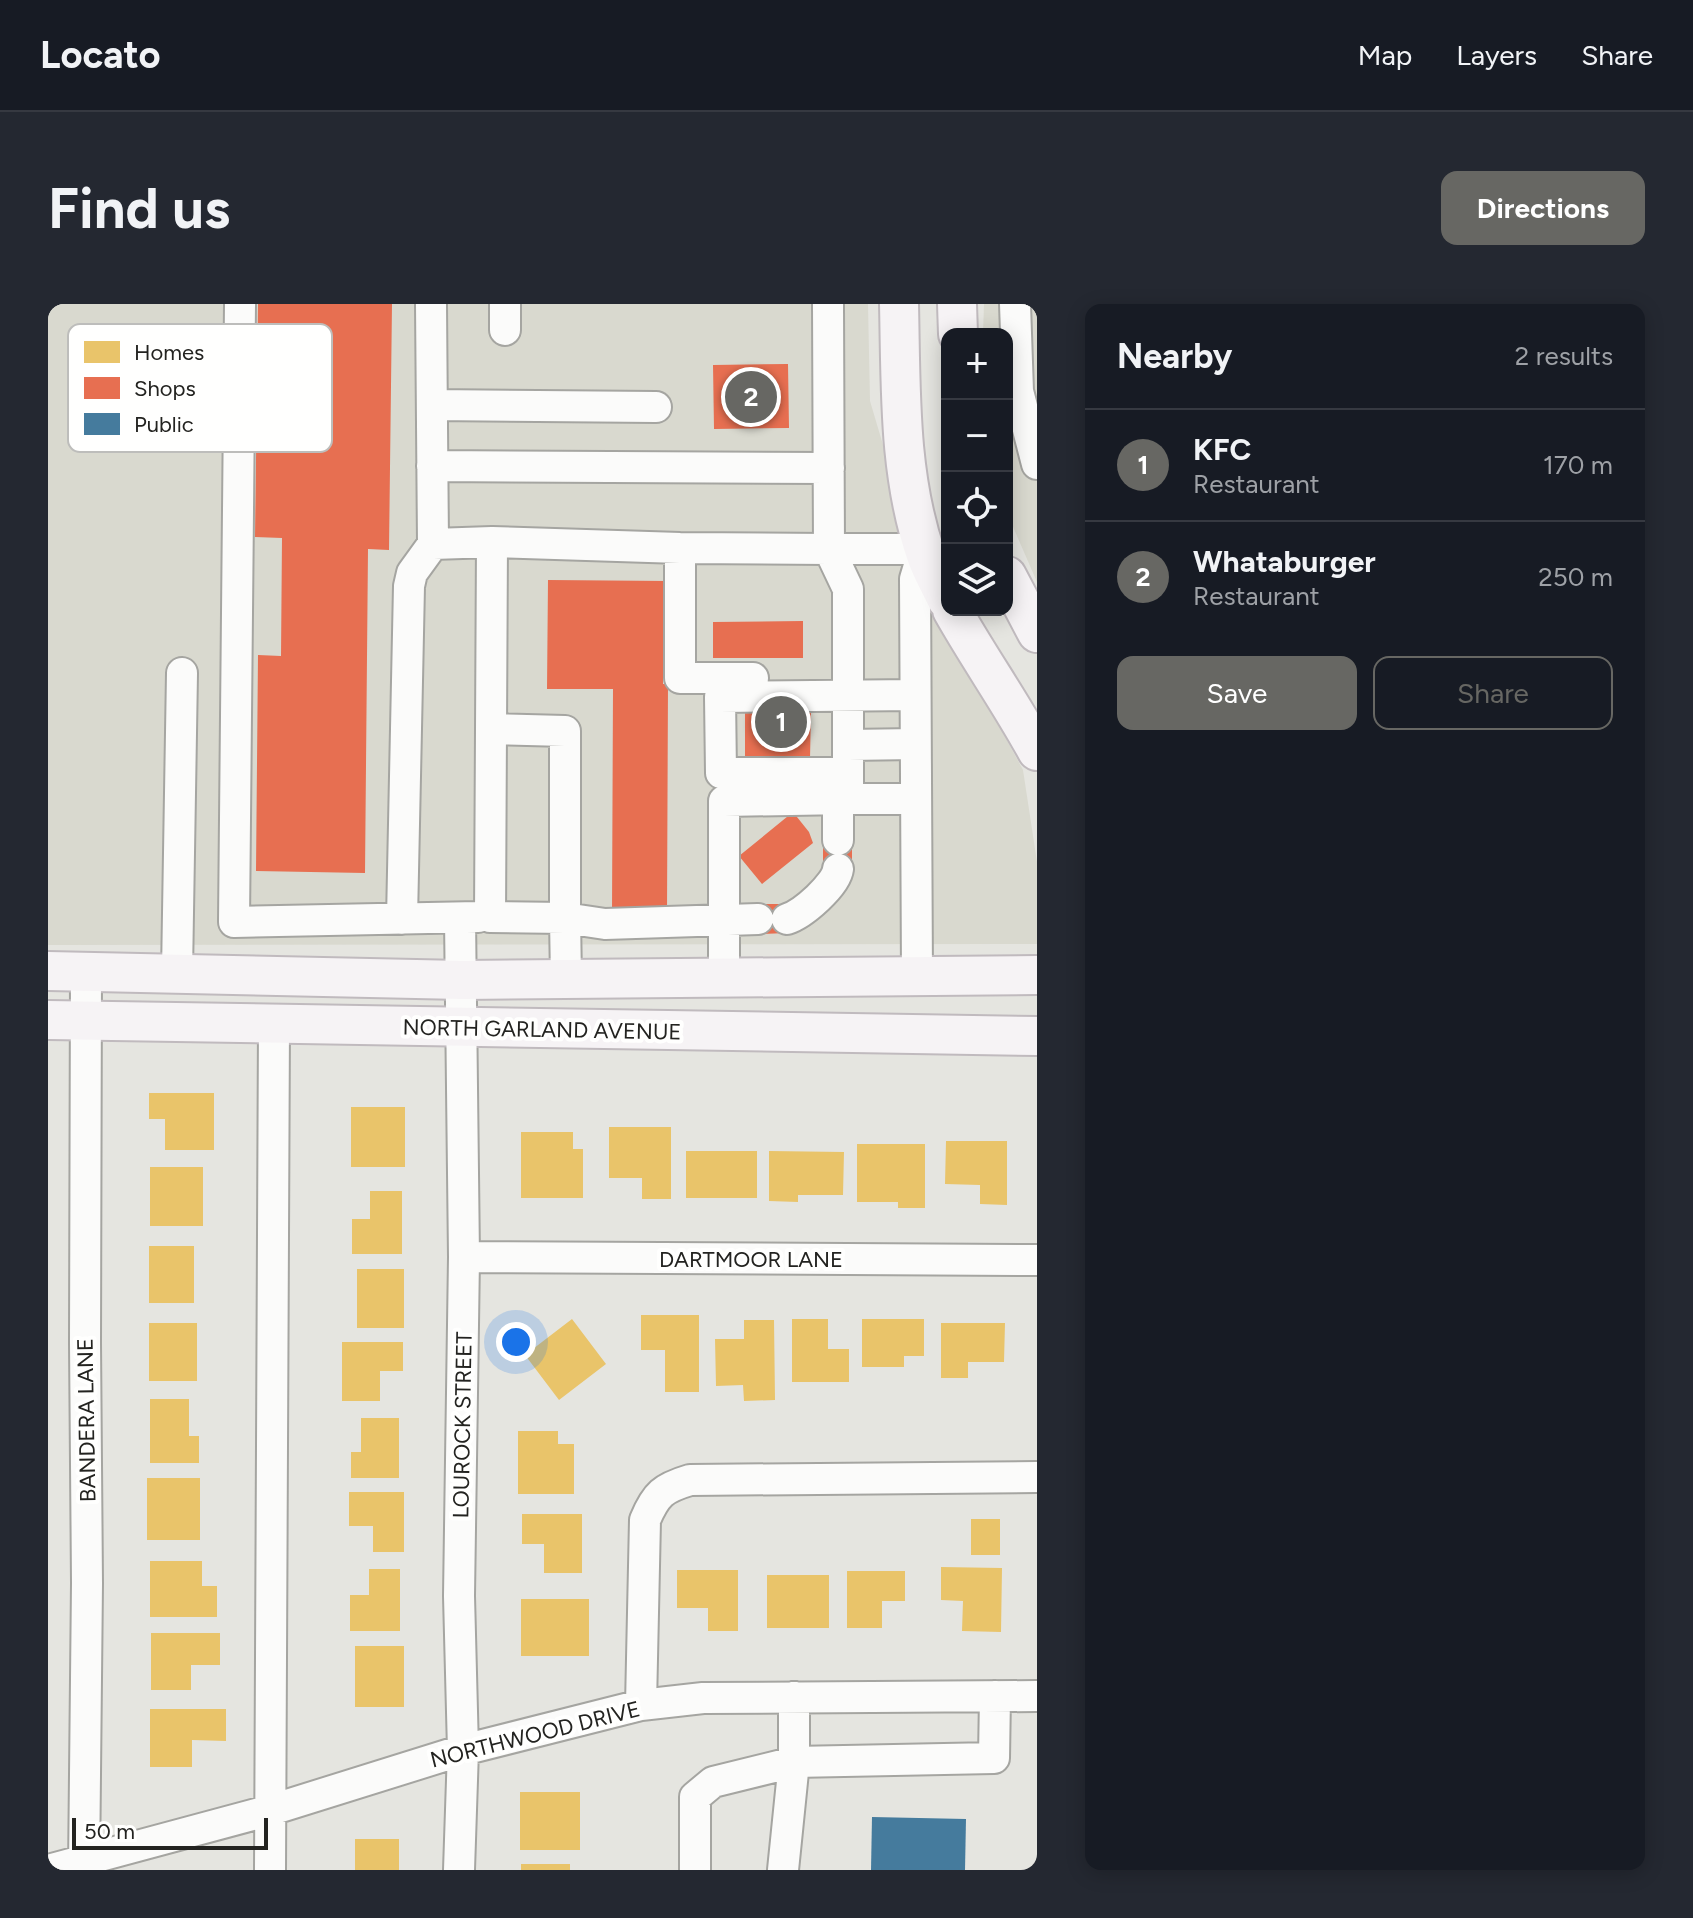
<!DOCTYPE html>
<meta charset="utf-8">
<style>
:root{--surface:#171b24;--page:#242831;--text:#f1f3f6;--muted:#9ea1a6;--line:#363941;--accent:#676763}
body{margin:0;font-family:Figtree,sans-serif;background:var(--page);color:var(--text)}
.controls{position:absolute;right:24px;top:24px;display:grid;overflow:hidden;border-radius:16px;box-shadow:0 4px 20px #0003}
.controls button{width:72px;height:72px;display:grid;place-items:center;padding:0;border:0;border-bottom:2px solid var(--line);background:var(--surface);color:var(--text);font:40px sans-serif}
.scale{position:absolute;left:24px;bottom:20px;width:196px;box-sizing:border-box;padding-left:8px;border:4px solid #232320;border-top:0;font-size:22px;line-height:28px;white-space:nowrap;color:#232320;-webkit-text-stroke:6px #fffffe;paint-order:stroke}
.you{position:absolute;left:468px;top:1038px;width:28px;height:28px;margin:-20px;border:6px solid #fff;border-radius:50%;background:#1a73e8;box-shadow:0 0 0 12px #1a73e833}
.badge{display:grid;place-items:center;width:52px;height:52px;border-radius:50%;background:var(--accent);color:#fff;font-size:26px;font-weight:700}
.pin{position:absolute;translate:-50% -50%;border:4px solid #fff;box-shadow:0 2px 8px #0006}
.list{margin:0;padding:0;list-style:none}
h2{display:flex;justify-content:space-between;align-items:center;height:104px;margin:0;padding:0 32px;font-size:34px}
h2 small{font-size:26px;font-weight:400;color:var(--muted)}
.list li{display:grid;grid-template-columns:52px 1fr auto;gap:24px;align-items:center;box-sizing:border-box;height:112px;padding:0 32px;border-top:2px solid var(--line)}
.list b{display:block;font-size:30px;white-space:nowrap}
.list p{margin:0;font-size:26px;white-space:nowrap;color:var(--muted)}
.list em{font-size:26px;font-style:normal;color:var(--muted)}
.actions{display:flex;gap:16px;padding:24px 32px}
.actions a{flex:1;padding:18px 0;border:2px solid var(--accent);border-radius:16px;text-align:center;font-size:28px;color:var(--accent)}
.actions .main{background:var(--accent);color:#fff}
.icon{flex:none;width:44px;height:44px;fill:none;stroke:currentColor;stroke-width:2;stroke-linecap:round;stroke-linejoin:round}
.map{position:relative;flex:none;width:989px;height:1566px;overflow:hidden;border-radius:16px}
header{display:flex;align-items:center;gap:48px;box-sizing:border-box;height:112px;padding:0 40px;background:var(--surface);border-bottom:2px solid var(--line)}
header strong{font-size:38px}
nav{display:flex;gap:44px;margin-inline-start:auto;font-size:28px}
.intro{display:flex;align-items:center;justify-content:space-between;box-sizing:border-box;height:192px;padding:0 48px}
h1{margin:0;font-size:56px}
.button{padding:20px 36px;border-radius:16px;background:var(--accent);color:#fff;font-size:28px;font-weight:700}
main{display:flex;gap:48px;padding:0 48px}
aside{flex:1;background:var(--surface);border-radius:16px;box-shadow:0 4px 20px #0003}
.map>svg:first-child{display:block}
.built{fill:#d9d9cf}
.homes{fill:#e9c46a}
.shops{fill:#e76f51}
.public{fill:#457b9d}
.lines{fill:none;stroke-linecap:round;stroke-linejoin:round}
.minor-casing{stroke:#a5a5a1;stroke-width:34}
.major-casing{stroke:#c0babe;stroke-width:42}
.minor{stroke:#fbfbfa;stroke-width:30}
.major{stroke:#f6f3f5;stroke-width:38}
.labels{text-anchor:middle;stroke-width:8;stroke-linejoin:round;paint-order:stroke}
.street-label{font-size:22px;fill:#232320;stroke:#fffffe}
.key{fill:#fffffe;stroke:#bdbdbb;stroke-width:2}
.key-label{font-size:22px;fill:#232320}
</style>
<header>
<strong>Locato</strong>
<nav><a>Map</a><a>Layers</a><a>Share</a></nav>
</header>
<div class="intro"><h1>Find us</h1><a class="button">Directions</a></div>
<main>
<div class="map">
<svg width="989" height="1566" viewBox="0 0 989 1566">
<rect width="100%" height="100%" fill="#e5e5e0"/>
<path class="built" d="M0,0H820L822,97L878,286L975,466L989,558V640L0,641Z
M936,0H989V278L959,209V30H935Z"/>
<path class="homes" d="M101,789H166V846H117V815H101Z
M303,803H357V863H303Z
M561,823H623V895H594V874H561Z
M473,828H525V845H535V894H473Z
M898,837H959V901L932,900V881L897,880Z
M809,840H877V904H850V898H809Z
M638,847H709V894H638Z
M721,847L796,848L795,891H750V898L721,897Z
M102,863H155V922H102Z
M322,887H354V950H304V915H322Z
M101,942H146V999H101Z
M309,965H356V1024H309Z
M593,1011H651V1088H617V1046H593Z
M524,1015L558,1060L511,1096L477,1051Z
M744,1015H780V1045H801V1078H744Z
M814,1015H876V1052H856V1063H814Z
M696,1016H726L727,1096L696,1097L695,1081L668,1082L667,1035H696Z
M101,1019H149V1077H101Z
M893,1019H957L956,1058H920V1074H893Z
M294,1038H355V1067H332V1097H294Z
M102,1095H141V1132H151V1159H102Z
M313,1114H351V1174H303V1148H313Z
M470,1127H510V1140H526V1190H470Z
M99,1174H152V1236H99Z
M301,1188H356V1248H325V1222H301Z
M474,1210H534V1269H496V1240H474Z
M923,1215H952V1251H923Z
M102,1257H154V1282H169V1313H102Z
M893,1263L954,1264L953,1328L914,1327L915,1297L893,1296Z
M321,1265H352V1327H302V1291H321Z
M629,1266H690V1327H660V1304H629Z
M799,1267H857V1297H834V1324H799Z
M719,1271H781V1324H719Z
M473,1295H541V1352H473Z
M103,1329H172V1361H143V1386H103Z
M307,1342H356V1403H307Z
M102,1405H178V1437L144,1436V1463H102Z
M472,1488H532V1546H472Z
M307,1535H351V1566H307Z
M473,1560H522V1566H473Z"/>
<path class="shops" d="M210,0H344L341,246L320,245L317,569L208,567L210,351L233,352L234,234L207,233Z
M740,60L741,124L666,125L665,61Z
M500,276L620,277V290H615V380H620L619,608H564L565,385H499Z
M755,317V354H665V318Z
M697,405L763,406L762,455H697Z
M745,508L761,528L765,539L714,580L691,552Z
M775,535L804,536V565L775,564Z
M710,600H738L739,629L711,630Z"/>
<path class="public" d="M824,1513L918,1515L917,1566H823Z"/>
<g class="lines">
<g class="minor-casing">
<path id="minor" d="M192,0L186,618L430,613
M383,0L385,240L444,238
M457,0V26
M780,0L781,245H876L867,275L869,672
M967,0L970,87L989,160
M384,101L608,103
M384,162L781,164
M632,244V374H705
M443,425L517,427V614L557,620L710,615
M800,441L867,440
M800,469H673L672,393L867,391
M790,495V536
M354,615L361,282L364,269L385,240
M739,615C755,610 788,581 790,565
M129,669L134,369
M676,673V497L800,495
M518,675L517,614L442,613L444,238L632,244L781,245L800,285V495H868
M416,953L989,956
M746,1393V1458L946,1454L947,1392
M593,1401L597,1216C608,1190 615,1184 642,1176L989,1173
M0,1566L223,1506L415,1446L593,1401L655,1394L989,1392
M36,1566L39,1279L37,1039L38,667
M222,1566L226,719
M411,1566L415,1446L411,1292L416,953L412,614
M647,1566V1493L665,1478L746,1458L735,1566"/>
</g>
<g class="major-casing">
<path id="major" d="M851,0C853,84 850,170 878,251C883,266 892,281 899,296
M909,0L910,30
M959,272L989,329
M904,306C931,354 963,399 989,447
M0,667L414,676L989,671
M0,716L989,732"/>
</g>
<use href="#minor" class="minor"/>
<use href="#major" class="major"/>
</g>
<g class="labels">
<g class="street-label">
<text transform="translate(494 725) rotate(1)" y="8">NORTH GARLAND AVENUE</text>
<text x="703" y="963">DARTMOOR LANE</text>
<text transform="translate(38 1116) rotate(-91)" y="8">BANDERA LANE</text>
<text transform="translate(414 1121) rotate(-89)" y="8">LOUROCK STREET</text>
<text transform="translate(487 1430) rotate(-14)" y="8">NORTHWOOD DRIVE</text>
</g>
</g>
<rect x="20" y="20" width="264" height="128" rx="12" class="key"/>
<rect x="36" y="37" width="36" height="22" fill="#e9c46a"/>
<rect x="36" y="73" width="36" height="22" fill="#e76f51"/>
<rect x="36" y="109" width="36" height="22" fill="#457b9d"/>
<g class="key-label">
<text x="86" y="56">Homes</text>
<text x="86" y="92">Shops</text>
<text x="86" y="128">Public</text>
</g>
</svg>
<div class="controls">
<button>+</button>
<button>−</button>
<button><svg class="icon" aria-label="locate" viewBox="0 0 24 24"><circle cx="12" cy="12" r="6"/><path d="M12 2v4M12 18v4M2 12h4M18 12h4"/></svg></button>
<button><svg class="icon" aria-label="layers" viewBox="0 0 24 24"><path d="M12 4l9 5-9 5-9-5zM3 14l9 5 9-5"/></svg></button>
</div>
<div class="scale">50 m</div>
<div class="you"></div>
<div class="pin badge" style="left:733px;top:418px">1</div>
<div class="pin badge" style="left:703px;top:93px">2</div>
</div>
<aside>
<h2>Nearby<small>2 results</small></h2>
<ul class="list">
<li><span class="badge">1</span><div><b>KFC</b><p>Restaurant</p></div><em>170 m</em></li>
<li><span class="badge">2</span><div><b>Whataburger</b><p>Restaurant</p></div><em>250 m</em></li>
</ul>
<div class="actions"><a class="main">Save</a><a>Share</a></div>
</aside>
</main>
